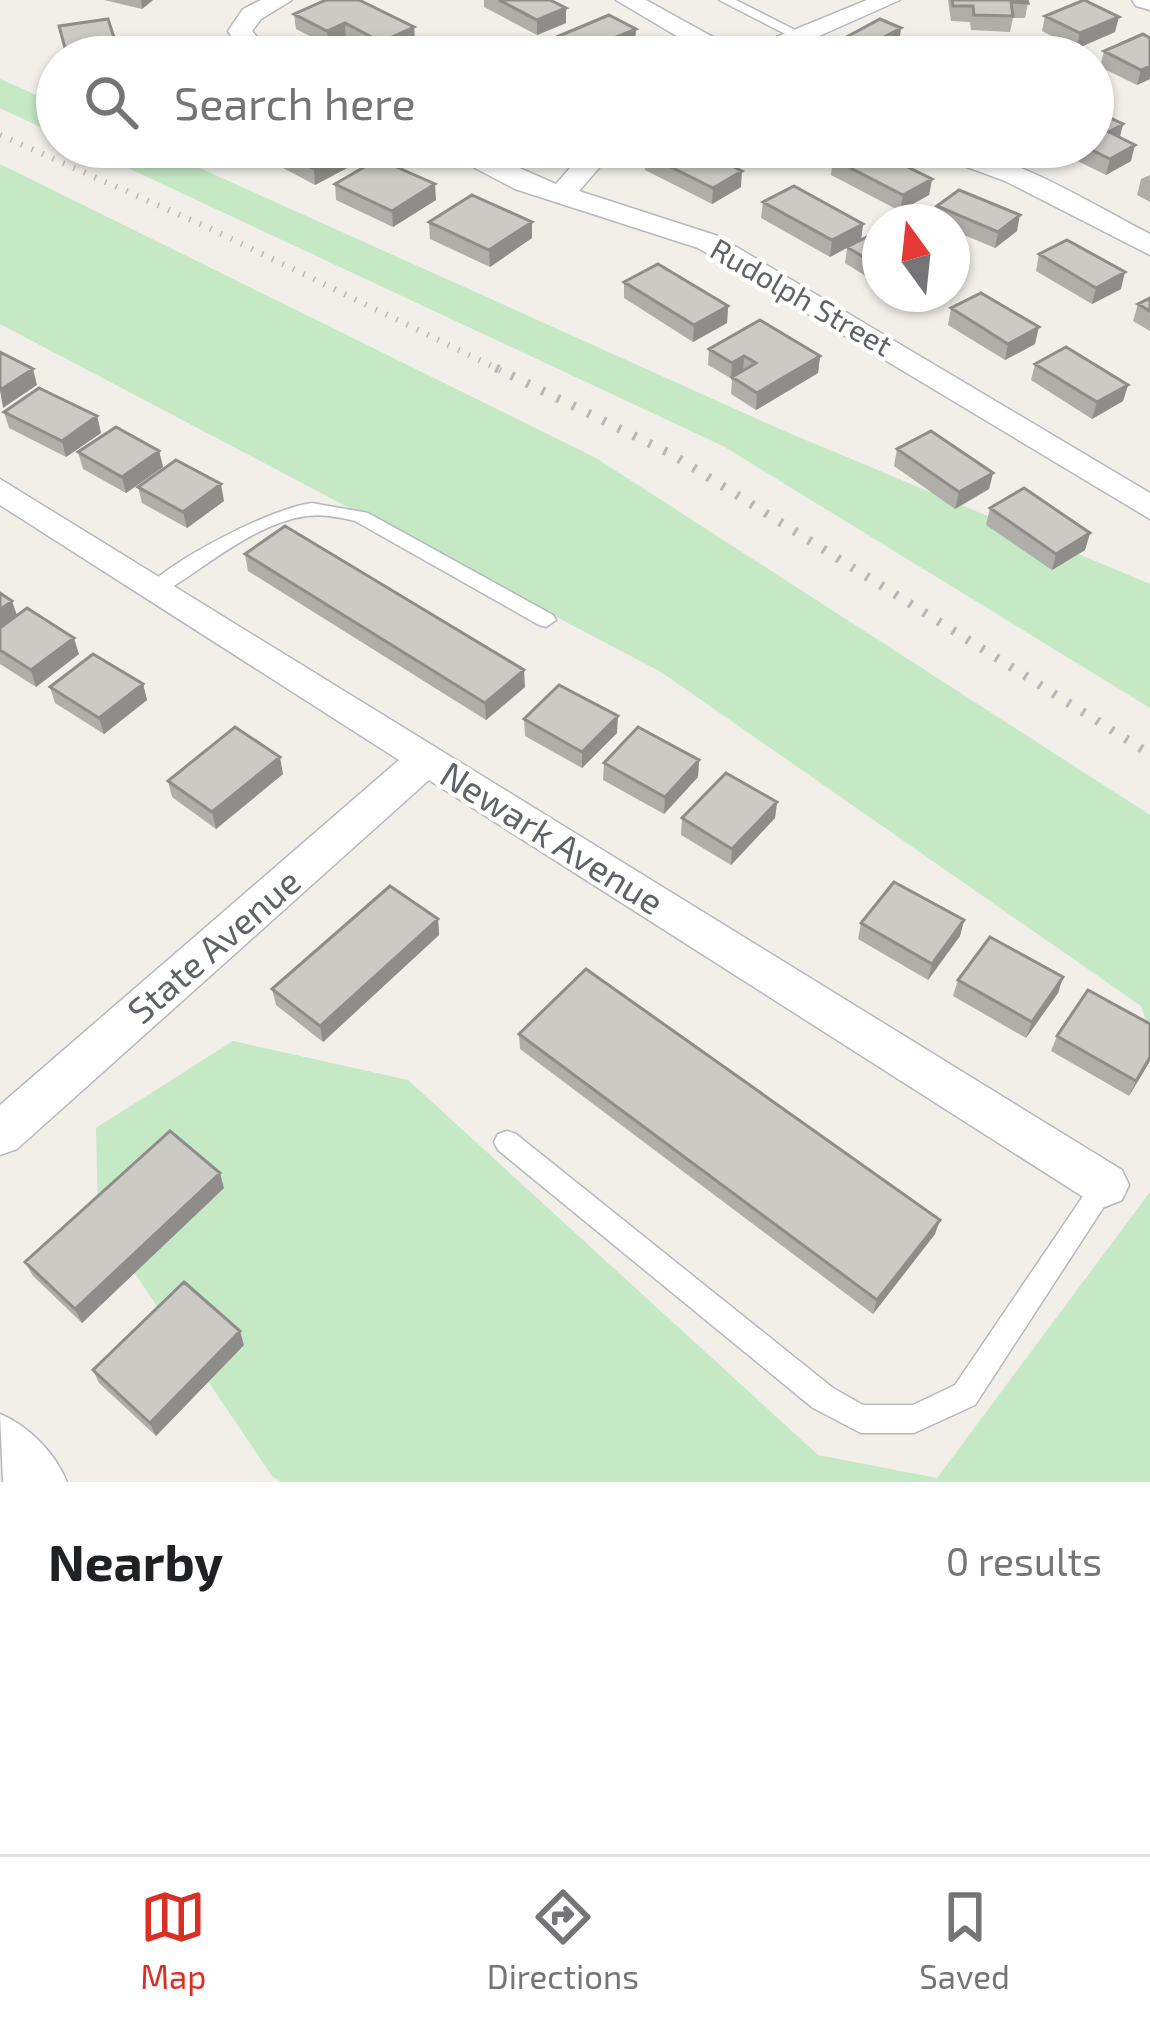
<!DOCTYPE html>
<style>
:root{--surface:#fff;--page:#f6f6f6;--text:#202124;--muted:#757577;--line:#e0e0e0;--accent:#d93025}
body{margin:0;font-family:"Exo 2",sans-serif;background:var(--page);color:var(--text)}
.compass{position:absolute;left:862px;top:204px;width:108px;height:108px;border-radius:50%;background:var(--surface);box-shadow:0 3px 9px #0004;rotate:345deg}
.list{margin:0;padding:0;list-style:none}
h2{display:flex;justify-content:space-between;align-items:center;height:156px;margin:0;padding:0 48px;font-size:51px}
h2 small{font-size:39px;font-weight:400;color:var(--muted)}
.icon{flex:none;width:66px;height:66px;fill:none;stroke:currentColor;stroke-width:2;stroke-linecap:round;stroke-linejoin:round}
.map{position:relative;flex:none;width:1150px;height:1482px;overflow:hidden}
.search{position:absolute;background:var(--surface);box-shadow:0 3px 9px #0004;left:36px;right:36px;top:36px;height:132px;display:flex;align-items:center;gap:30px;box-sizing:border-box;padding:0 42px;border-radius:66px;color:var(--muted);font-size:45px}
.sheet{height:372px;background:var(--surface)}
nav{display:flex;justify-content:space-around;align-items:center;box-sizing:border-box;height:168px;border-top:3px solid var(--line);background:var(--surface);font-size:33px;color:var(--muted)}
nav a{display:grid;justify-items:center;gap:6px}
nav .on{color:var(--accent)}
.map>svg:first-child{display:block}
.green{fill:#c5e8c5}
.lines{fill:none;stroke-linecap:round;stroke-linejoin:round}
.service-casing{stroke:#b5b8bc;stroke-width:3}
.minor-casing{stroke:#b5b8bc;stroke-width:3}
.tertiary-casing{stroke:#b5b8bc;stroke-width:3}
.service{fill:#fff;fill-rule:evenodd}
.minor{fill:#fff;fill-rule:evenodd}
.tertiary{fill:#fff;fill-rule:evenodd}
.rail-far1{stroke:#b6b7b8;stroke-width:6;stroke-dasharray:1.5 10;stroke-linecap:butt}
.rail{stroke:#b6b7b8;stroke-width:9;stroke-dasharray:3 14;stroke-linecap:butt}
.wall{fill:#afaea9}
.shaded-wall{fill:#8f8d8a}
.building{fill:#cccac5;stroke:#8f8d8a;stroke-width:3}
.labels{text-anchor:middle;stroke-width:9;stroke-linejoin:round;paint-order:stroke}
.far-street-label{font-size:30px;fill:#5f6368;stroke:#fff}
.street-label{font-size:36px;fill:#5f6368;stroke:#fff}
</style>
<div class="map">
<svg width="1150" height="1482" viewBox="0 0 1150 1482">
<rect width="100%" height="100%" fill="#f1efe8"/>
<path class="green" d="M0,79L57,104V135L0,108Z
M83,147H153L782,430L1150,584V708L723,446Z
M0,164L596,458L1150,815V1033L1141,1006L661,672L0,324Z
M233,1041L408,1080L818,1455L937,1478L1150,1192V1482H281L272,1476L98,1219L96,1128Z"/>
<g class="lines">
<g class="service-casing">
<path id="service" d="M719,0H736L807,36L795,39Z
M312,503L368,513L553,615L556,620L546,627L539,625L355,521C339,517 323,514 307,516C255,523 206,567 163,593H149L146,588C175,558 270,509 312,503Z
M507,1131L516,1134L833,1388L863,1405H913L955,1385L1096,1177L1105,1173L1114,1177L1118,1185L975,1405L914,1433H861L813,1408L498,1150L494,1142L498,1134Z"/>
</g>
<g class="minor-casing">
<path id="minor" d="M261,0H292L261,19L252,31L274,57H244L228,31L243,9Z
M616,0H646L740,52L867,0H900L772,57H712Z
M435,147H471L556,184L588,147H617L579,191L718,236L1150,493V519L698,248L515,189Z
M925,147C1007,147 1079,198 1150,234V255L1005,181L929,153Z
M0,479L1122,1170L1129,1185L1122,1200L1105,1207L1088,1200L429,780L17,1149L0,1155V1105L399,760L0,505Z
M0,1414C29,1426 55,1453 67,1482H3Z"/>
</g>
<g class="tertiary-casing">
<path id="tertiary" d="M1132,0H1150V10L1136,6Z"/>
</g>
<use href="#service" class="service"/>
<use href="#minor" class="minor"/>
<use href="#tertiary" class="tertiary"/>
<path class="rail-far1" d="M0,135L207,227L502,371"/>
<path class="rail" d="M496,368L673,455L1150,754"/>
</g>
<path class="wall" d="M104,0H153L142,9Z
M484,0H550L566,23L537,35L484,7Z
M948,0H1027L1028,3L1025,18H1013L1010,32L971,30L970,22L951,21Z
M294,14L414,27L415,42L382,57L346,39L329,46L296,29Z
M1045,16L1115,32L1076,49L1042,31Z
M901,28L899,42L932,57L837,56L839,41Z
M1150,38V79L1137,85L1100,67L1104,51Z
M547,41L635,45L606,57H548Z
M1123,124L1120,137L1131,161L1106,175L1049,147H1093Z
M168,147H240L204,166Z
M255,147H336L347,168L315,185L255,153Z
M749,147H791L771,158Z
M645,154L741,187L712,204L645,170Z
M833,159L932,179L929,195L900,211L831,175Z
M1150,175V202L1137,195L1141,179Z
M335,184L436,200L393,227L336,200Z
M763,202L863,224L861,240L880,234V285L845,263L847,248L830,257L761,218Z
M937,206L1017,231L995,248L952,230V222H934Z
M429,222H532V238L490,267L430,239Z
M1039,254L1121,289L1092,304L1036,271Z
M624,282L728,306L727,323L693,342L624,298Z
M1150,298V331L1133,321L1138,304Z
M951,308L1035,344L1005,360L948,325Z
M709,349L820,356L818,373L756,410L731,394L732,379L708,365Z
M1035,364L1128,385L1123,401L1092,419L1031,380Z
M4,412L97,416L101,433L66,457L9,428Z
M897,449L993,473L989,489L955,509L894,466Z
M159,451L163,467L126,493L83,469L78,452Z
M138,487L224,501L187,528L142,503Z
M990,508L1090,533L1085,550L1052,570L986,525Z
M245,554L525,687L486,720L248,571Z
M0,593L17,615L79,654L36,687L0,664Z
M143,684L147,700L104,734L55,703L50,687Z
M524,719L617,733L582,768L525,736Z
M699,760L698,777L664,814L603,780L604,763Z
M283,774L216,829L172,797L168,781Z
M777,802L775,818L731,865L681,835L682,818Z
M438,919L439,935L323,1042L276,1005L272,989Z
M964,920L960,936L928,980L858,939L861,923Z
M1063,977L1058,993L1026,1038L953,996L958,980Z
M519,1034L935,1234L873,1314L520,1049Z
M1057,1036L1150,1061L1129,1096L1051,1051Z
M224,1188L82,1323L33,1276L25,1262Z
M244,1345L156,1436L99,1383L93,1370Z"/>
<path class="shaded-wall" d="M141,0H153L142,9Z
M566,8V23L537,35V20Z
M1119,17L1115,32L1076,49L1080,33Z
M345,23L346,39L329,46L327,31Z
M414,27L415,42L383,57L381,42Z
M901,28L899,43L886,36Z
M636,29L635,45L606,57H573V55Z
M1150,66V79L1137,85L1141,70Z
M1123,124L1119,140L1109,132Z
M1135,145L1131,161L1106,175L1110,159Z
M207,147H240L204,166L201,150Z
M772,147H791L771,158Z
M346,152L347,168L315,185L314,169Z
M742,171L741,187L712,204L713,188Z
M932,179L929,195L900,211L903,195Z
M435,184L436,200L393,227L392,211Z
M1020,215L1017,231L995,248L998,232Z
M532,222V238L490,267L489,250Z
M863,224L861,240L830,257L832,240Z
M1125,272L1121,289L1092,304L1096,288Z
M728,306L727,323L693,342L694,325Z
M1039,327L1035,344L1005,360L1008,344Z
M744,356L743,373L731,380L732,363Z
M820,356L818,373L756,410L757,393Z
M33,369L37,385L3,408L0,390Z
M1128,385L1123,401L1092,419L1097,402Z
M97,416L101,433L66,457L62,441Z
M159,451L163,467L126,493L122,477Z
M993,473L989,489L955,509L959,492Z
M221,484L224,501L187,528L183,512Z
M1090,533L1085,550L1052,570L1056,554Z
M12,601L18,618L0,630V610Z
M74,638L79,654L36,687L31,670Z
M524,670L525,687L486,720L485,703Z
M143,684L147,700L104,734L99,718Z
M618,716L617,733L582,768V752Z
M280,757L283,774L216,829L212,812Z
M699,760L698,777L664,814L665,797Z
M777,802L775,818L731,865L732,849Z
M438,919L439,935L323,1042L320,1026Z
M964,920L960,936L928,980L932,964Z
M1063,977L1058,993L1026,1038L1032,1022Z
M1150,1057V1061L1129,1096L1136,1081Z
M220,1173L224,1188L82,1323L75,1309Z
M940,1220L935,1234L873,1314L877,1300Z
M240,1331L244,1345L156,1436L150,1423Z"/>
<path class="building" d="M326,0H359L414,27L381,42L345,23L327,31L294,14Z
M499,0H550L566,8L537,20Z
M952,0H1027L1028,3L1011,2L1013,16L974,15L973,6H953Z
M1084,0L1119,17L1080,33L1045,16Z
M609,15L636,29L573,55L547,41Z
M108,19L116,44L131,42L135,57H81L80,53L67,55L59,26Z
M880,19L901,28L886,36L932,56L877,57L839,41Z
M1143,34L1150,38V66L1141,70L1104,51Z
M1093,110L1123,124L1109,132L1135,145L1110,159L1086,147H1093Z
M272,147H336L346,152L314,169Z
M657,147H693L742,171L713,188L645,154Z
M856,147H867L932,179L903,195L833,159Z
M378,159L435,184L392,211L335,184Z
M794,186L863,224L832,240L763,202Z
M959,190L1020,215L998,232L937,206Z
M472,195L532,222L489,250L429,222Z
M877,232L880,234V267L847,247Z
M1067,240L1125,272L1096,288L1039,254Z
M658,264L728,306L694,325L624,282Z
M981,293L1039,327L1008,344L951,308Z
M1150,298V311L1138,304Z
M760,320L820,356L757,393L732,377L756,363L744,356L732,363L709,349Z
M1066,347L1128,385L1097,402L1035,364Z
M0,352L33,369L0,390Z
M39,388L97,416L62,441L4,412Z
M116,427L159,451L122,477L78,452Z
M931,431L993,473L959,492L897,449Z
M176,460L221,484L183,512L138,487Z
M1024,488L1090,533L1056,554L990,508Z
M285,526L524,670L485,703L245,554Z
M0,593L12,601L0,610Z
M27,608L74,638L31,670L0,650V628Z
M93,654L143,684L99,718L50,687Z
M559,685L618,716L582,752L524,719Z
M235,727L280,757L212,812L168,781Z
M638,727L699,760L665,797L604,763Z
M726,773L777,802L732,849L682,818Z
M894,882L964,920L932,964L861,923Z
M390,886L438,919L320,1026L272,989Z
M990,937L1063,977L1032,1022L958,980Z
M586,969L940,1220L877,1300L519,1034Z
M1088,990L1150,1024V1057L1136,1081L1057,1036Z
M170,1131L220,1173L75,1309L25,1262Z
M184,1282L240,1331L150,1423L93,1370Z"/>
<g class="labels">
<g class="far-street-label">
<text transform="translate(801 298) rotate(30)" y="10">Rudolph Street</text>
</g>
<g class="street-label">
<text transform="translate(552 838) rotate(32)" y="13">Newark Avenue</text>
<text transform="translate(214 946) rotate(-41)" y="13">State Avenue</text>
</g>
</g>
</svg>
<svg class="compass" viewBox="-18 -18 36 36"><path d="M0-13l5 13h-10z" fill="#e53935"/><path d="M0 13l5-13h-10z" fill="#757577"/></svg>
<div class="search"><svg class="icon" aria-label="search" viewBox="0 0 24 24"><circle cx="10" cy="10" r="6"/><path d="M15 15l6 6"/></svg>Search here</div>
</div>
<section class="sheet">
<h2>Nearby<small>0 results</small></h2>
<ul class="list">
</ul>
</section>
<nav>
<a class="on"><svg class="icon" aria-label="map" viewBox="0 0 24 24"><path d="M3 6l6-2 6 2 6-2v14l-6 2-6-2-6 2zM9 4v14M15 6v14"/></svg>Map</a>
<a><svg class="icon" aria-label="directions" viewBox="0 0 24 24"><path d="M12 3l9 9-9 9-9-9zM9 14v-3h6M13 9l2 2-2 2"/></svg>Directions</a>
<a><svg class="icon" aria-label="saved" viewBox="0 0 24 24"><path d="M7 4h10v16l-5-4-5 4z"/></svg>Saved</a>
</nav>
